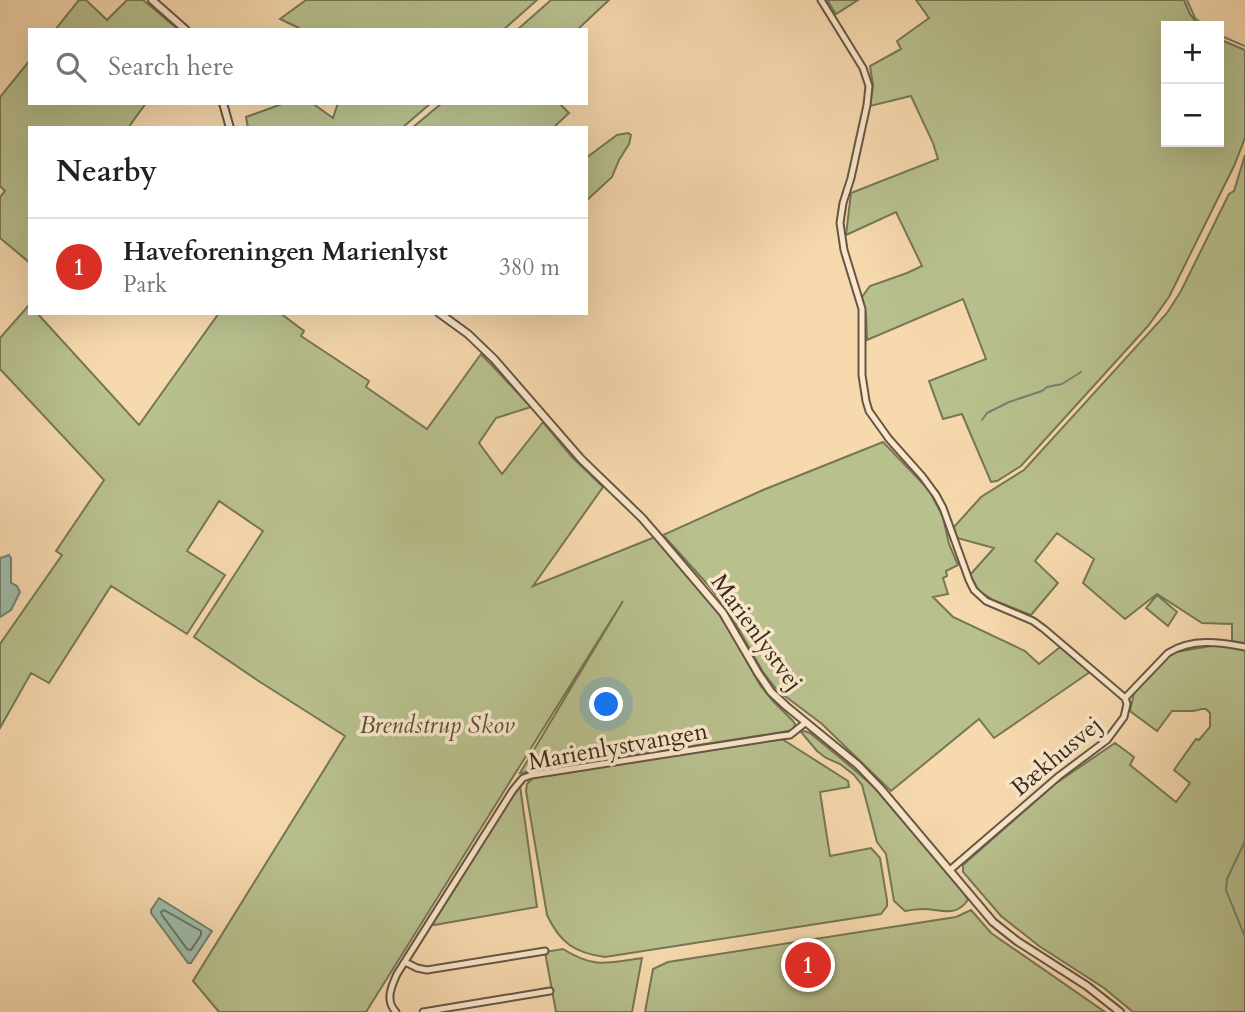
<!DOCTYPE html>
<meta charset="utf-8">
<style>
:root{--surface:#fff;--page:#f2f2f2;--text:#202124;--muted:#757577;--line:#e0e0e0;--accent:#d93025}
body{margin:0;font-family:Cardo,serif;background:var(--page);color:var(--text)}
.controls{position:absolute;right:21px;top:21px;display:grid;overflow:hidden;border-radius:0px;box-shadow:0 7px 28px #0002}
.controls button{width:63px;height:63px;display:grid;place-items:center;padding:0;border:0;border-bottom:2px solid var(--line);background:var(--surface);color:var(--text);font:35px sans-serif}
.you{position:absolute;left:607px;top:705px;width:24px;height:24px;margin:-18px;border:5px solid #fff;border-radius:50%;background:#1a73e8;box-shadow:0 0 0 10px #1a73e833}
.badge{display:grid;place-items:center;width:46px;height:46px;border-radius:50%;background:var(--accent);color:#fff;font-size:23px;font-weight:700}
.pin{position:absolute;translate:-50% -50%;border:4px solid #fff;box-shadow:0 2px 7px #0006}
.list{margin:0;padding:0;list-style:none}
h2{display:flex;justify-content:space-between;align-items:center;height:91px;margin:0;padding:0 28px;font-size:30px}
h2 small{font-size:23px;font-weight:400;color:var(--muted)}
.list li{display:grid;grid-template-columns:46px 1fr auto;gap:21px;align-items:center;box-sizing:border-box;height:98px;padding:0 28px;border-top:2px solid var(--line)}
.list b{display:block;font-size:26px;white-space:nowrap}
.list p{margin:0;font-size:23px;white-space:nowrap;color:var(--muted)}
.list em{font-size:23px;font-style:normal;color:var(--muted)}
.icon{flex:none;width:38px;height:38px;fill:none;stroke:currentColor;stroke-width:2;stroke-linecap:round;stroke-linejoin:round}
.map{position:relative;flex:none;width:1245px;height:1012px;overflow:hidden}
.search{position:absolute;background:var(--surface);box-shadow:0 7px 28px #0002;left:28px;top:28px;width:560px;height:77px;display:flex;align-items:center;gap:18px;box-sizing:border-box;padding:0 24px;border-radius:0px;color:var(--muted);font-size:26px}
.panel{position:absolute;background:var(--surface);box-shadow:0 7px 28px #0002;left:28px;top:126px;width:560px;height:189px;border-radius:0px}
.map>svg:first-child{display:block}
.green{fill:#b8c08e;stroke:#767656;stroke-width:2}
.water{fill:#9ebaa7;stroke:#748171;stroke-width:2}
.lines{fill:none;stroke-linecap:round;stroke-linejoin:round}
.shore{stroke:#6a7263;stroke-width:2}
.stream{stroke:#748171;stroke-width:2}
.minor-casing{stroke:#665643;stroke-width:9}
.tertiary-casing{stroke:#665643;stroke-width:10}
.minor{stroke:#fae6ca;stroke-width:5}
.tertiary{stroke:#fae6ca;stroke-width:6}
.labels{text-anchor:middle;stroke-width:7;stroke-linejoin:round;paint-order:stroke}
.street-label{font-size:24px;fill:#352b1f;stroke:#fae6ca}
.park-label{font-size:24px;font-style:italic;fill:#56503b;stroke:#fae6ca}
</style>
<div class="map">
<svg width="1245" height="1012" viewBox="0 0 1245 1012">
<rect width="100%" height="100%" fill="#f7d9ae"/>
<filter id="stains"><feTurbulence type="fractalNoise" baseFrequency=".00286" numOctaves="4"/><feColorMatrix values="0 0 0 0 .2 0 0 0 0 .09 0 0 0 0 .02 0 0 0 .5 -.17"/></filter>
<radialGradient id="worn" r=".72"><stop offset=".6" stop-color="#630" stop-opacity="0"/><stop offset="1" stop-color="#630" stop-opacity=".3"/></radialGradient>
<path class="green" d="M79,0H86L107,20L127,0H143L179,30H55Z
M306,0H537L503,30H299V28L280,19Z
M551,0H609L577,30H517Z
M827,0H858L836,14Z
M916,0H1184L1190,14L1199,26H1166V142H1219V39L1245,50V138L1234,166L1169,297L1148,326L1021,466L997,481L991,482L962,414L943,419L929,381L986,359L963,299L867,340L866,315L862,297L870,286L907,273L922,266L896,212L846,235L851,193L938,159L933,143L911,96L870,106L873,85L870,66L901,49L897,41L929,18Z
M30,60V103H146L128,128H30V263L0,238V197L5,191L0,186V97Z
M285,103H312L333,118L338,103H431L402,128H248L246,117Z
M442,103H559L569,113L553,128H412Z
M628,133L631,135L629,144L619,160L612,177L586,201V158L617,135Z
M1245,155V643L1232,641V624L1202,623L1157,594L1125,619L1083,583L1094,559L1057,533L1035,561L1058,583L1031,615L993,600L979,591L970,575L994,548L957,538L954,527L981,497L1024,470L1167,313L1181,291L1229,194L1234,191Z
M29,305L30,313H37L139,425L219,313H280L304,331L301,336L369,381L366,387L427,429L481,354L531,407L496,418L479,443L502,474L543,422L571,456L603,487L533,586L655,537L713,605L730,631L760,685L773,701L793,721L795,724L793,730L778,733L520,773L623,601L366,1012H219L193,981L345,736L257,680L194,637L263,531L219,501L187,551L225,575L187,634L111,586L49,683L31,673L0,728V644L62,555L56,551L104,480L0,369V338Z
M883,442L929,490L943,517L949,544L958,565L946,571L947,576L943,578L948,594L933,597L953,617L1025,651L1039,664L1060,647L1090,672L994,738L979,719L891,791L822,724L777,690L763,672L730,614L709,586L663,535L763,490Z
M1157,595L1177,612L1168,626L1146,608Z
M1217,645L1245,650V1012H1133L1104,988L1039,946L1001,916L963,872V865L1055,784L1115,743L1134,757L1130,765L1176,802L1190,783L1174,770L1196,739L1199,740L1210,727V713L1206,709H1202L1193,711H1172L1157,731L1130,711L1134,693L1168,657L1176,652Z
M804,731L810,733L850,766L874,787L963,892L968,900C955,918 941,909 923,909C917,909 911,910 905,911L894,901L886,854L877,842L862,785L854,775L840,764L826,758L817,751L801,732Z
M782,739L848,781L849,787L820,792L830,856L871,848L880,858L887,900V906L881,914L605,957C575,953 560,943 547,915L526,791L527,784L533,778Z
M520,786L537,907L434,925L433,922L516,790Z
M971,910L991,933L1105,1012H645L653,969L668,962L956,917Z
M563,949C595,969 607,963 642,958L632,1012H556L545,952Z"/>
<path class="water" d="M9,555L11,558V583L17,586L20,592L11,610L0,617V558Z
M159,898L212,931L191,963H188L151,913V910Z"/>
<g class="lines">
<path class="shore" d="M164,910L201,931V935L191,950L187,949L162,915L161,912Z"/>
<path class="stream" d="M1187,0L1195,18L1204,26
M1219,35L1245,46
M982,420L987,413L1009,402L1042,391L1047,387L1062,384L1081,372
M1245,841L1227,879L1226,890L1245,937"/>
<g class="minor-casing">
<path id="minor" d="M821,0L863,68L869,86L867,105L851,178L843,203L840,223L844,250L862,309V375L866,401L869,411L889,439L922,476L936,495L943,508L969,580L974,590L986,601L1033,621L1044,629L1125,698
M1125,698L1168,653C1192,638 1219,642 1245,647
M950,870L1059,776L1107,740L1124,717L1127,704L1125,698
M405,962L417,968L427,970L545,951
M396,1012C385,1001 391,987 397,974L513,790L523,778L532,775L781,736L790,735L805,723
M423,1012L550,991"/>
</g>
<g class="tertiary-casing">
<path id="tertiary" d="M152,0L186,30
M223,103L230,128
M439,313L468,334L494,359L581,459L642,518L661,540L723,613L758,673L771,692L786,706L858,765L880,788L993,922L1017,941L1087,986L1120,1012"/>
</g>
<use href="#minor" class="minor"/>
<use href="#tertiary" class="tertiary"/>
</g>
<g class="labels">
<g class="street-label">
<text transform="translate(757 632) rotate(54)" y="8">Marienlystvej</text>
<text transform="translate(618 746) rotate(-10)" y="8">Marienlystvangen</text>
<text transform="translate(1056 756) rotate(-40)" y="8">Bækhusvej</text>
</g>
<g class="park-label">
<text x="437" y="733">Brendstrup Skov</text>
</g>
</g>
<rect width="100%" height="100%" filter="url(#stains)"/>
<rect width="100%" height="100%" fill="url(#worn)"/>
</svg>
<div class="controls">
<button>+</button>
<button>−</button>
</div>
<div class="you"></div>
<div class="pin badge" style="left:808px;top:965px">1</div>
<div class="search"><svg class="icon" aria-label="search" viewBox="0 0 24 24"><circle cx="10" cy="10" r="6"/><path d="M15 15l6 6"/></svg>Search here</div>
<section class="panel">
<h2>Nearby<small></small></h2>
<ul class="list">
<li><span class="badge">1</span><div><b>Haveforeningen Marienlyst</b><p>Park</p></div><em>380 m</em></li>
</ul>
</section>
</div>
